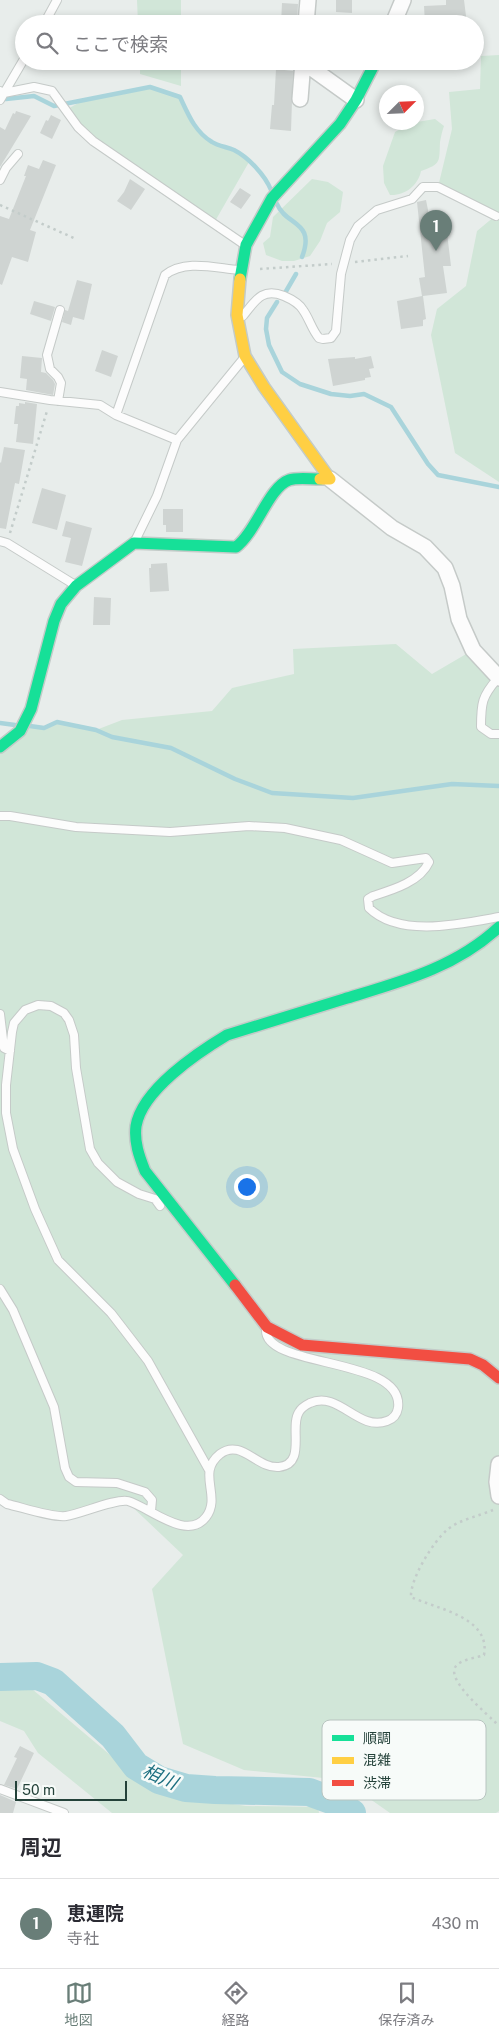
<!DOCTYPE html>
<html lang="ja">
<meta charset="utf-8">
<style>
:root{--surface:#fff;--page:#f2f2f3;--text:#2b2b33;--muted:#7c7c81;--line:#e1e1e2;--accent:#697e78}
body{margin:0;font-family:"Public Sans","Noto Sans JP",sans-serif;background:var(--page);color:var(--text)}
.compass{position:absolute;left:379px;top:85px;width:45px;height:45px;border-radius:50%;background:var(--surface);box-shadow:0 2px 8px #0003;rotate:66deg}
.scale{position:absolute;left:15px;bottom:12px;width:112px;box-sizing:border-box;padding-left:5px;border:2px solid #24423a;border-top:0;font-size:14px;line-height:18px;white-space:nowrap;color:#24423a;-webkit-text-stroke:4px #f7fbf9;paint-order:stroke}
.you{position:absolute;left:246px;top:1186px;width:18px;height:18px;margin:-12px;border:4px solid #fff;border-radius:50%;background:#1a73e8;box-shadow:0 0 0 8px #1a73e833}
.badge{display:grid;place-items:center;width:32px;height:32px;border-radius:50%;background:var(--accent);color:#fff;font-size:16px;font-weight:700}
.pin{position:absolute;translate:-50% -41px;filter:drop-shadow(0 1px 2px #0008)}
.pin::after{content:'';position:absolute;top:26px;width:18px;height:15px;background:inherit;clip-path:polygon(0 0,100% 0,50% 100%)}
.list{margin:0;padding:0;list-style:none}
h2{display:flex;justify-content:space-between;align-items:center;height:65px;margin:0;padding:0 20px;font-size:21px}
h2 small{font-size:16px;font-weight:400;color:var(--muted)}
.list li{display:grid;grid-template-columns:32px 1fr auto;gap:15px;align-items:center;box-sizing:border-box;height:90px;padding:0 20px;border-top:1px solid var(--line)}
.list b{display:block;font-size:19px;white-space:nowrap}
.list p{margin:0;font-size:16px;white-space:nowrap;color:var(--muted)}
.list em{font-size:16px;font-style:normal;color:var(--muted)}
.icon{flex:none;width:28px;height:28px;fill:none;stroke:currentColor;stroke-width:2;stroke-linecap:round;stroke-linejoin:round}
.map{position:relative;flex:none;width:499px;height:1813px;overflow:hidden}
.search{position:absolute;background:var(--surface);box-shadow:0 2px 8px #0003;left:15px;right:15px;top:15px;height:55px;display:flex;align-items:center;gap:12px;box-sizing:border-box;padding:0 18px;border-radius:28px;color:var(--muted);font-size:19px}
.sheet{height:155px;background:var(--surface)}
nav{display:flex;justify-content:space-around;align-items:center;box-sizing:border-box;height:70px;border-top:1px solid var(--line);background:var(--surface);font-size:14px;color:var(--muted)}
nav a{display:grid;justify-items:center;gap:2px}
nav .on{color:var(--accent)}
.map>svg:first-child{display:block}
.green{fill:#d1e6d8}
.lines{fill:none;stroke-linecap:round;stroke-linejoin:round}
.stream{stroke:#a9d4db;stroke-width:4.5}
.river{stroke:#a9d4db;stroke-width:28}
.building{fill:#cfd4d2}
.lane-casing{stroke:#c5cac8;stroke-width:10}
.street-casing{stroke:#c5cac8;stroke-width:18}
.fast-casing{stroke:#c3cbc8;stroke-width:14}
.slow-casing{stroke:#c3cbc8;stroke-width:14}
.jam-casing{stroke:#c3cbc8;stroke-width:14}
.path{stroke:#c3ccca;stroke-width:2.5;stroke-dasharray:2.5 4;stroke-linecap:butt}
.lane{stroke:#fcfcfc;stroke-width:8}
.street{stroke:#fcfcfc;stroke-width:15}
.fast{stroke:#16e098;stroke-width:11}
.slow{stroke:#ffcf43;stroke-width:11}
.jam{stroke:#f24e42;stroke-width:11}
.labels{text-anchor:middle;stroke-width:5;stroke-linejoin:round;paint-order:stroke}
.water-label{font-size:18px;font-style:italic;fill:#1c6f80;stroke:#f7fbf9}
.key{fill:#f7fbf9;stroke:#b8c4c0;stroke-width:1}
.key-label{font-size:14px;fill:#24423a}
</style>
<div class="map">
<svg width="499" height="1813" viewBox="0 0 499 1813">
<rect width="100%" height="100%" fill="#e8edeb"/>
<path class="green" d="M137,0H181V24H138Z
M499,55V482L455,453L431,335L437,309L466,286L477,231L495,216L438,187L452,129L449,92L480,89L481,56Z
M140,61H181V86L140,74Z
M150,87L180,97L189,117L197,129L211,142L236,151L249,162L214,223L93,141L66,110L80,102Z
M435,119L444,126C442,131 441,137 440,142C439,161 442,164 421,171C418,186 404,196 390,195L384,183L383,166L395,132L411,123Z
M312,179L328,182L343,192L340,212L327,223L320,241L310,256L294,261H282L266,255L263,243L270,237L273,217Z
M396,644L432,674L473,650L499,678V1811L496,1813H390L343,1780L244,1770L183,1744L152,1589L183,1555L125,1500L66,1516L0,1503V753L21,725L44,728L57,722L96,730L122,720L212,711L232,688L294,674L293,649Z
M0,1680L15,1681L32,1689L154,1792L246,1806L318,1807L319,1813H112L38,1753L24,1731L0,1721Z"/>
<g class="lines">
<path class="stream" d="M0,98L6,99L34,96L54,106L150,87L180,97C188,114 195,132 212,142C218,146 227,147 234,150C248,157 265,175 271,190
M277,204C286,226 316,221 302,257
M285,293L296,274
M277,302L267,318L266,329L269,345L282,372L300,384L331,394L350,396L364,394L391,407L428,464L438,475L499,487
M0,723L15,725
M30,726L44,728L57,722L96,730L112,737L171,748L235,779L272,793L353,798L452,784L499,786"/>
<path class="river" d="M0,1677L37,1676L53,1682L113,1736L136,1766L159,1780L186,1788L215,1790L309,1792L336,1802L352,1813"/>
</g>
<path class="building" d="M336,0H352V13L336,12Z
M446,0H464L467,24H425L424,6L446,5Z
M282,3L298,4L297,24H281Z
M276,69L293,71L291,131L270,129L272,105H274Z
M16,111L31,116L0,167V127L5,130L13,113L15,114Z
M51,115L61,120L52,139L40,133L46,120L48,121Z
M43,160L56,165L30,230L36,232L28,262L12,257L2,285L0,284V216L9,219L26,176H24L28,165L39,169Z
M130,179L145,189L131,210L117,201L124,192Z
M240,188L251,195L241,209L230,202Z
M426,200L433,235L447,233L451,266H443L447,293L423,296L426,319L423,320V326L401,329L397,301L422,296L419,278L425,277L417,202Z
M77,280L92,284L84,320L73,317L71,325L62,322L65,310L68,311Z
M34,301L55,307L51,321L30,314Z
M102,350L118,356L111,377L95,371Z
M22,356L42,358L41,372L46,373L53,380L55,384L53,395L26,390L27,379L20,378Z
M371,356L374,368L369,369L371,377L365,378V380L333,386L328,359L355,357V359Z
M25,402L37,404L33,444L16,442L18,424H14L16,406H19V403L25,404Z
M4,447L25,450L19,484L15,483L6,529L0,528V462L1,463Z
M42,488L66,495L57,530L32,523Z
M163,509H183V532H166V525H163Z
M66,521L92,528L82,566L65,562L71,538L62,536Z
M167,563L169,591L150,592L149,568H151V564Z
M94,597L111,598L110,625H93Z
M20,1746L34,1753L17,1789L4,1785L17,1758L14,1757Z
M0,1795L16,1802L13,1813H0Z"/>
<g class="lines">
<g class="lane-casing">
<path id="lane" d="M44,24L57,0
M0,91L4,93L34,87L52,91L78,127L93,141L245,245
M0,100L24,59
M0,180L6,168L18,154
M243,316C255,301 262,287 284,296C291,299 299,303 303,310C309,318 312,330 319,338L323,339L331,338L336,331L341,274L350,240L358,226L377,210L412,199L423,187H438L496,216
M0,392L50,400L100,405L116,415L177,440L157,496L135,541
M58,401L61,383L58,377L50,369L47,355L60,310
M116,415L165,275C185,259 215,268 239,270
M177,440L244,358
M0,541L7,543L75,585
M498,678C482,696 481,703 481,727L491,734H499
M0,816H10L76,827L170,832L249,826L285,828L341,840L392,863L426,858L429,862C420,882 392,890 373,896L368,899L369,908C399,938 461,924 499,917
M0,1014L4,1048L10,1051
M160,1206L155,1199L139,1194L117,1182L98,1163L90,1149L76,1068L74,1035L69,1020L64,1013L51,1006L38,1005L25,1010L14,1023L12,1032L6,1085V1113L13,1149L35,1209L58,1260L111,1313L148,1361L209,1470
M0,1289L13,1310L54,1407L65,1468L69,1477L76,1482L117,1483L145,1492L152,1500L151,1511
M0,1499L7,1504C21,1507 53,1518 66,1516C80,1514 117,1498 128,1501C149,1507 187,1542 206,1517C222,1496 196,1473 220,1454C241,1438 257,1469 279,1467C307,1464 289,1427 299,1412C301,1408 306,1405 310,1403C339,1390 358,1432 387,1421C393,1419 397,1414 398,1408C405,1356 265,1369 266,1330
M0,1789L64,1813"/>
</g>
<g class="street-casing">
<path id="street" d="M306,24L308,0
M393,24L403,0
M303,62L356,100
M300,99L303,61
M330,479L392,528L425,547L445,568L452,586L459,619L473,650L499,678
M499,1464L497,1482L499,1496"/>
</g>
<g class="fast-casing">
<path id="fast" d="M240,279L246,245L272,198L340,124L356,100L376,61
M0,747L20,731L31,709L54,621L61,604L76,586L134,543L236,547C256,532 269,487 289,480C297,477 310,479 320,479
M235,1285L145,1171C139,1156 134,1142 136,1126C142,1090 197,1053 227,1035C266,1023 305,1011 344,999C400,982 455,968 499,927"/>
</g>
<g class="slow-casing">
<path id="slow" d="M240,279L237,315L245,356L264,387L330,479H320"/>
</g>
<g class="jam-casing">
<path id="jam" d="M235,1285L267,1327L302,1345L470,1359L483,1365L499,1378"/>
</g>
<path class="path" d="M0,205L76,239
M355,262L408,256
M260,269L332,264
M10,533L47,411
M493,1510C479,1516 458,1520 447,1530C433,1542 410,1579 411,1597C437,1609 491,1617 484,1655C476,1658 463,1659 457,1665C442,1678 490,1716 499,1726"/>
<use href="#lane" class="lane"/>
<use href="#street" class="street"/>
<use href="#fast" class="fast"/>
<use href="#slow" class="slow"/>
<use href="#jam" class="jam"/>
</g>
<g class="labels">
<g class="water-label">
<text transform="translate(160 1777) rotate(24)" y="6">相川</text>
</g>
</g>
<rect x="322" y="1720" width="164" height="80" rx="8" class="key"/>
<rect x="332" y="1735" width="22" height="6" fill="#16e098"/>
<rect x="332" y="1757" width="22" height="7" fill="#ffcf43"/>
<rect x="332" y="1780" width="22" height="6" fill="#f24e42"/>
<g class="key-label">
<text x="363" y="1743">順調</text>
<text x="363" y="1765">混雑</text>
<text x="363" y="1788">渋滞</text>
</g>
</svg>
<svg class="compass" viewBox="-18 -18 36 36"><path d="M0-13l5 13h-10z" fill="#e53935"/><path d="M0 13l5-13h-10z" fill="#7c7c81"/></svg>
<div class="scale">50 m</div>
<div class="you"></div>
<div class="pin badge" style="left:436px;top:251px">1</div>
<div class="search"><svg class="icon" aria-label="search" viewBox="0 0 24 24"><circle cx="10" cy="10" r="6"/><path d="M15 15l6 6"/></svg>ここで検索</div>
</div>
<section class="sheet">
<h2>周辺<small></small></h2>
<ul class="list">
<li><span class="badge">1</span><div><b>恵運院</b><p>寺社</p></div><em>430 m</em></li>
</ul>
</section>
<nav>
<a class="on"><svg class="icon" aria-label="map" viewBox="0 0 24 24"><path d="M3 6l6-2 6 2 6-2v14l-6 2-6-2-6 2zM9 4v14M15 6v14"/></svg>地図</a>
<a><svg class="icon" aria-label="directions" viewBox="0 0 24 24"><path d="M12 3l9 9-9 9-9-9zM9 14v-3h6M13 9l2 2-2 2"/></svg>経路</a>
<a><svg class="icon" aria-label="saved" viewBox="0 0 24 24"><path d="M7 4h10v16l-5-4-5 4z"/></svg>保存済み</a>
</nav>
